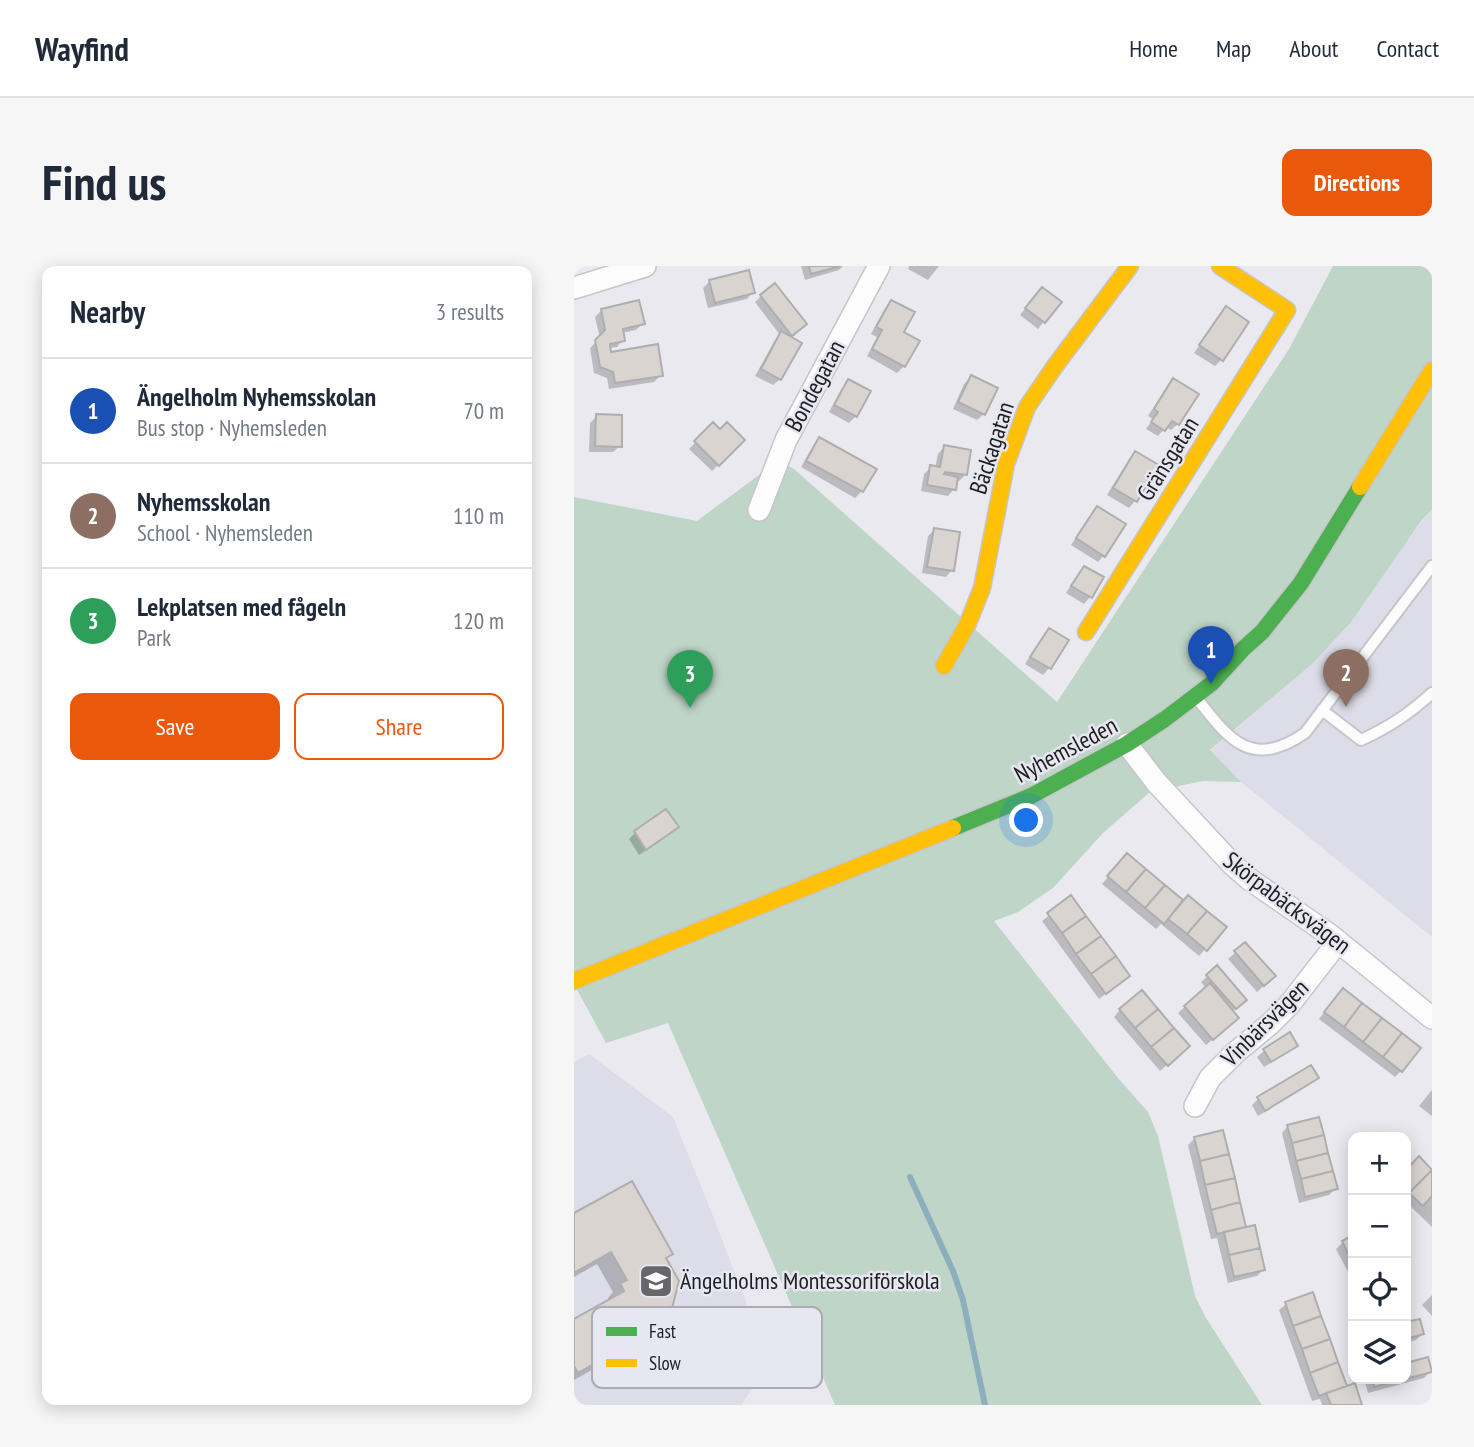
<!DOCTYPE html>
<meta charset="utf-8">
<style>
:root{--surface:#fff;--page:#f6f6f7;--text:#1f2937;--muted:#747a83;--line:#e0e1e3;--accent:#ea580c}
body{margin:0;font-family:"PT Sans Narrow",sans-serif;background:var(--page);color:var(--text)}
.controls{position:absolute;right:21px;bottom:21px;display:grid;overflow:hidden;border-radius:14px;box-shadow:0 4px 18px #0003}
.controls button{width:63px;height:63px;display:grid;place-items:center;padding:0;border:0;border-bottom:2px solid var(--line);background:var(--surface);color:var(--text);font:35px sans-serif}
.you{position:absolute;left:453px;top:555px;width:24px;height:24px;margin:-18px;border:5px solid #fff;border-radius:50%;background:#1a73e8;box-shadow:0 0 0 10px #1a73e833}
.badge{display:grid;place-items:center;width:46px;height:46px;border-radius:50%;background:var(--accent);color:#fff;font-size:23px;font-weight:700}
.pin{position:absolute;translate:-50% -58px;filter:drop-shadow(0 2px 4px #0008)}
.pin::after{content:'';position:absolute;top:37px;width:24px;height:21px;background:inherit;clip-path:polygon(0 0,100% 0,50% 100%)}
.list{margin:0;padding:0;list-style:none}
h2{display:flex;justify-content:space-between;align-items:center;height:91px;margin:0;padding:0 28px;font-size:30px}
h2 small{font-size:23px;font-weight:400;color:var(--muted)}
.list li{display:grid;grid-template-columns:46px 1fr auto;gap:21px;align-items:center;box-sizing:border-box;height:105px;padding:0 28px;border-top:2px solid var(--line)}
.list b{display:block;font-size:26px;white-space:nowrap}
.list p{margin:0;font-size:23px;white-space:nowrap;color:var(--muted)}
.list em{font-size:23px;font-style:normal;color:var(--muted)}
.actions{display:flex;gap:14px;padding:21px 28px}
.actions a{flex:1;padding:16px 0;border:2px solid var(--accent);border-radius:14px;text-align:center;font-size:24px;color:var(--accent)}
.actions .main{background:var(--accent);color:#fff}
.icon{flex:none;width:38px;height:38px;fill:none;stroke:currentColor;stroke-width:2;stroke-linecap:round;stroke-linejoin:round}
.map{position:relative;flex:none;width:858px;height:1139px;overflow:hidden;border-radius:14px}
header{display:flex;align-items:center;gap:42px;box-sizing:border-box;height:98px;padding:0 35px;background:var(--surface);border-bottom:2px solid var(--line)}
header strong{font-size:33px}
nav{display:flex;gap:38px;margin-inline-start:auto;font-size:24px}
.intro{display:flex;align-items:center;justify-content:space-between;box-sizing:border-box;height:168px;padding:0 42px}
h1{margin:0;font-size:49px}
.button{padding:18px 32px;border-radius:14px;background:var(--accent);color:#fff;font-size:24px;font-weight:700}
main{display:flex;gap:42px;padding:0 42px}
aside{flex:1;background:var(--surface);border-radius:14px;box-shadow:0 4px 18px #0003}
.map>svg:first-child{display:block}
.built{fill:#dddde9}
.park{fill:#bfd5c8}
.shadow{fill:#0003}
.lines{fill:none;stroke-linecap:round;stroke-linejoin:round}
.stream{stroke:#8dafbd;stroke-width:6}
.building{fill:#d9d4d0;stroke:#afaeaf;stroke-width:2}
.lane-casing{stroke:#c5c5ca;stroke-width:14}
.street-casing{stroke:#c5c5ca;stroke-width:24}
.fast-casing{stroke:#c5c5ca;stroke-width:19}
.slow-casing{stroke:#c5c5ca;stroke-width:19}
.lane{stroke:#fcfcfd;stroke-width:10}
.street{stroke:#fcfcfd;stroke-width:21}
.fast{stroke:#4caf50;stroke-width:16}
.slow{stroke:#ffc107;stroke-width:16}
.labels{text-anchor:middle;stroke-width:5;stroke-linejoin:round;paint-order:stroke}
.street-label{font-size:24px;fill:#202024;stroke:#e7e7f1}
.poi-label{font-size:24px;fill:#202024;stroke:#e7e7f1;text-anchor:start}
.key{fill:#e7e7f1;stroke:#ababb4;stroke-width:2}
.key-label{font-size:19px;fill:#202024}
</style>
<header>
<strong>Wayfind</strong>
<nav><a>Home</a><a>Map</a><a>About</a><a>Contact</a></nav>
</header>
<div class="intro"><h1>Find us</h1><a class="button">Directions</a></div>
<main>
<aside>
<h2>Nearby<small>3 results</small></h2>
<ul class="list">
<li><span class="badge" style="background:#1a4fb4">1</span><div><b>Ängelholm Nyhemsskolan</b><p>Bus stop · Nyhemsleden</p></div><em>70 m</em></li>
<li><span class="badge" style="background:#8d6e63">2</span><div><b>Nyhemsskolan</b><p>School · Nyhemsleden</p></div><em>110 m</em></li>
<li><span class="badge" style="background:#2e9e5b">3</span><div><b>Lekplatsen med fågeln</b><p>Park</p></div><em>120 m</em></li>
</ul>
<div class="actions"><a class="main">Save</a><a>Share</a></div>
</aside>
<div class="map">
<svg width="858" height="1139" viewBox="0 0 858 1139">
<rect width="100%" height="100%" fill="#e9e9ef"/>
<path class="built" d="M858,243V671L667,516L636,485L738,398Z
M15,788L99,851L137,945L191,1085L183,1116L167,1139H0V796Z"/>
<path class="park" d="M759,0H858V243L845,258L777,356L738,398L636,484L667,516L629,515L576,526L529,567L479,622L444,646L420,655L544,812L574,846L584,870L621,1030L632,1052L688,1139H261L94,757L32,777L0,718V231L123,255L205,194L220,203L483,436L715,83Z"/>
<path class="shadow" d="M227,0H269L265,4L231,14Z
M335,0H365L354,14L334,3Z
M136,15L179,26L173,33L134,42L129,22Z
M462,29L485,37L464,63L446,49Z
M187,30L224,64L215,72L206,113L199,119L181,110L201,74L206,69L181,36Z
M317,36L327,67L330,100L323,107L293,90L303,71L297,68L311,42Z
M27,45L69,57L62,64L48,67L49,74L43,81L35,82L36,88L87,109L80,116L35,123L33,112L20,107L16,82L26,72L21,51Z
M646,49L673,57L647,94L641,100L620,87Z
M397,111L410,148L403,154L379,143L390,118Z
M599,114L604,158L597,164L592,161L584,170L572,163L579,153L574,150L593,120Z
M275,115L295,126L282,150L275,157L255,146L268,122Z
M23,150L46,180L39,186H15L16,157Z
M139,158L146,165L169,174L138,205L115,183Z
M245,173L300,204L288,225L281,232L227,201L239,180Z
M370,181L391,209L385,215L382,214L380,223L374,230L347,225L350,208L357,201L361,202L364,188Z
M561,187L583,199L561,235L555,242L533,229L555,193Z
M523,242L530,289L524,296L497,279L516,249Z
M360,264L378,304L372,311L348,307L354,270Z
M510,302L528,312L516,331L510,338L492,327L504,308Z
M475,364L492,375L475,402L469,409L451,398L469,370Z
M92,546L102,561L96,568L65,589L55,573L61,567Z
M553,589L609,636L651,662L625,690L587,658L582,663L528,618Z
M497,632L554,710L525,733L468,655Z
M671,678L693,717L683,726L654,693Z
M643,702L671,734L658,746L657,758L632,779L604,747L632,722L627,716Z
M763,730L827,805L821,811L745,753Z
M546,744L607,786L586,805L540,751Z
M715,769L722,779L715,786L690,801L683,791L690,785Z
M743,811L736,818L684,850L678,839L684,833Z
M858,824V850L845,840Z
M714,860L762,922L755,929L725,937L708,867Z
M648,866L671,963L689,1004L683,1010L654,1017L643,972L637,973L614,879L621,872Z
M845,893L858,906V961L832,936V906Z
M0,949L96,988L91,994L94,1053L80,1067L65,1075L59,1081L0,1114V1055L35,1035L34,1032L39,1026L23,998L0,1011Z
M779,971V1015L762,983L769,976Z
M858,1029V1050L848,1039Z
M712,1038L771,1122L787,1139H748L746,1133L738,1135L705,1044Z
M845,1055L848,1068L842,1074L832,1077V1058Z
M853,1093L856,1106L850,1112L794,1127L791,1115L793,1113H832V1099Z"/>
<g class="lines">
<path class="stream" d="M336,911L379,1005L389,1034L411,1139"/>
</g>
<path class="building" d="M235,0H266L237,8Z
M175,4L181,27L141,37L135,14Z
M201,17L233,58L218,70L186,29Z
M468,21L488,36L471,57L451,42Z
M65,34L71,58L49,63L51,75L36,78L37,86L84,78L89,110L41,117L39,106L26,101L21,74L31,64L27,43Z
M317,34L341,46L330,66L346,75L331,101L298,83L308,64L302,61Z
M652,40L675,56L649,95L625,79Z
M207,65L228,77L207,114L187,103Z
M397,109L424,122L411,149L384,136Z
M599,112L625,128L605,159L598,155L591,165L577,156L584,146L580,143Z
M274,113L297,125L283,151L260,139Z
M22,148L48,149V181L21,180Z
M139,156L146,163L153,156L171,174L145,200L120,175Z
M245,171L303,203L289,226L232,195Z
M370,179L397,184L393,209L371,206L370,208L384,211L382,224L353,219L356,199L366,201Z
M561,185L585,199L563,236L539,222Z
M523,240L552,258L531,291L502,272Z
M360,262L386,266L380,305L353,301Z
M510,300L530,311L518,332L497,320Z
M475,362L495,374L477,403L456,391Z
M92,543L105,561L72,584L60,565Z
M553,587L572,603L552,626L533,610Z
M572,603L591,619L571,642L552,626Z
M591,619L609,634L590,658L571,642Z
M497,629L512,650L488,667L473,647Z
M614,629L633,645L613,668L594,653Z
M633,645L653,661L633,685L613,668Z
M512,650L527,670L502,688L488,667Z
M527,670L542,690L517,708L502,688Z
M671,676L702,710L690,720L660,685Z
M542,690L556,710L532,728L517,708Z
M643,699L673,734L662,743L632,709Z
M636,717L665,752L639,774L610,740Z
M769,722L788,737L770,761L750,746Z
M568,724L584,743L561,762L545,743Z
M788,737L808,752L789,776L770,761Z
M584,743L600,762L577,781L561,762Z
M808,752L828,767L809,791L789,776Z
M600,762L616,780L594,800L577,781Z
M716,766L724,780L697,796L689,783Z
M828,767L847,782L828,806L809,791Z
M737,799L745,812L691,845L683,831Z
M745,851L750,869L718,877L713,859Z
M649,864L655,888L626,895L620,871Z
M750,869L754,887L722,895L718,877Z
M754,887L759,905L727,913L722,895Z
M655,888L661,912L631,919L626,895Z
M845,890L858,904L835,927L832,924V904Z
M858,904V930L849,940L835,927Z
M759,905L764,923L731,931L727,913Z
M661,912L666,936L637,944L631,919Z
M58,915L99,988L92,992L105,1015L95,1054L73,1066L75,1068L4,1107L0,1100V1053L50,1025L46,1017L53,1014L37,986L0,1007V947Z
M666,936L672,961L643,968L637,944Z
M681,959L686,982L655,989L650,966Z
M779,969V990L776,991L768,975Z
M686,982L691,1004L660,1011L655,989Z
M739,1026L747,1050L719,1060L711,1036Z
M747,1050L756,1073L728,1083L719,1060Z
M846,1053L850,1068L832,1073V1056Z
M756,1073L764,1096L736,1107L728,1083Z
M854,1091L858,1106L800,1121L798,1113H832V1097Z
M764,1096L773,1120L745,1130L736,1107Z
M781,1117L788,1139H757L752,1127Z"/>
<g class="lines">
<g class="lane-casing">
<path id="lane" d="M621,430C654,472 676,505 731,467L858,300
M748,444L787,474C815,461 835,448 858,427"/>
</g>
<g class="street-casing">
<path id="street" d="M0,22L71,0
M185,244L212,174L305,0
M553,478L582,516L659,599L675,613L756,669L858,752
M621,840L636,812L662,786L696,758L715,739L764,676"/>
</g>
<g class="fast-casing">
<path id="fast" d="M379,562L457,530L553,478L591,453L637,418L669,383L688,366L727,317L786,221"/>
</g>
<g class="slow-casing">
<path id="slow" d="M786,221L858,104
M512,366L713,44L646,0
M370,400L394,357L408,322L432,198L453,141L481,100L556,0
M0,715L379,562"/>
</g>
<use href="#lane" class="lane"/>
<use href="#street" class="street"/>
<use href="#fast" class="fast"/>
<use href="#slow" class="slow"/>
</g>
<defs>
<g id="school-square" transform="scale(1.75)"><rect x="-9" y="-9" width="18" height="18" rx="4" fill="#66666b" stroke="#e7e7f1"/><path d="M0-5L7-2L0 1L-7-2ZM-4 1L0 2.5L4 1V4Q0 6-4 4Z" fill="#fff"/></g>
</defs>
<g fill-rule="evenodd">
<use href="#school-square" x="82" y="1015"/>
</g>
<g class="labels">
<g class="street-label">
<text transform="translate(241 120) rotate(-62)" y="8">Bondegatan</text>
<text transform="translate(418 182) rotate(-72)" y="8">Bäckagatan</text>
<text transform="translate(594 193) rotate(-58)" y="8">Gränsgatan</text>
<text transform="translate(492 484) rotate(-28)" y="8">Nyhemsleden</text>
<text transform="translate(713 637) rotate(37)" y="8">Skörpabäcksvägen</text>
<text transform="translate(691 757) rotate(-45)" y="8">Vinbärsvägen</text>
</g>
<g class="poi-label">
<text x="106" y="1023">Ängelholms Montessoriförskola</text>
</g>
</g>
<rect x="18" y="1041" width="230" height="81" rx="10" class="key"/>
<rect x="32" y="1061" width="31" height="9" fill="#4caf50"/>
<rect x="32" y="1093" width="31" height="8" fill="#ffc107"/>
<g class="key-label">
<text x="75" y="1072">Fast</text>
<text x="75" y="1104">Slow</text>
</g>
</svg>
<div class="controls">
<button>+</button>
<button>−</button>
<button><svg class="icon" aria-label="locate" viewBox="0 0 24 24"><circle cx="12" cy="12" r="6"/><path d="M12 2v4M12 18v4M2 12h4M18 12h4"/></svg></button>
<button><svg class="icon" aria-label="layers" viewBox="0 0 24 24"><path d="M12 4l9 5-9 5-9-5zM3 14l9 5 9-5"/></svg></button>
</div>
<div class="you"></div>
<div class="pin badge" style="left:637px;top:418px;background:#1a4fb4">1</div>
<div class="pin badge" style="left:772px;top:441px;background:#8d6e63">2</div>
<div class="pin badge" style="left:116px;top:442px;background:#2e9e5b">3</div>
</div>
</main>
